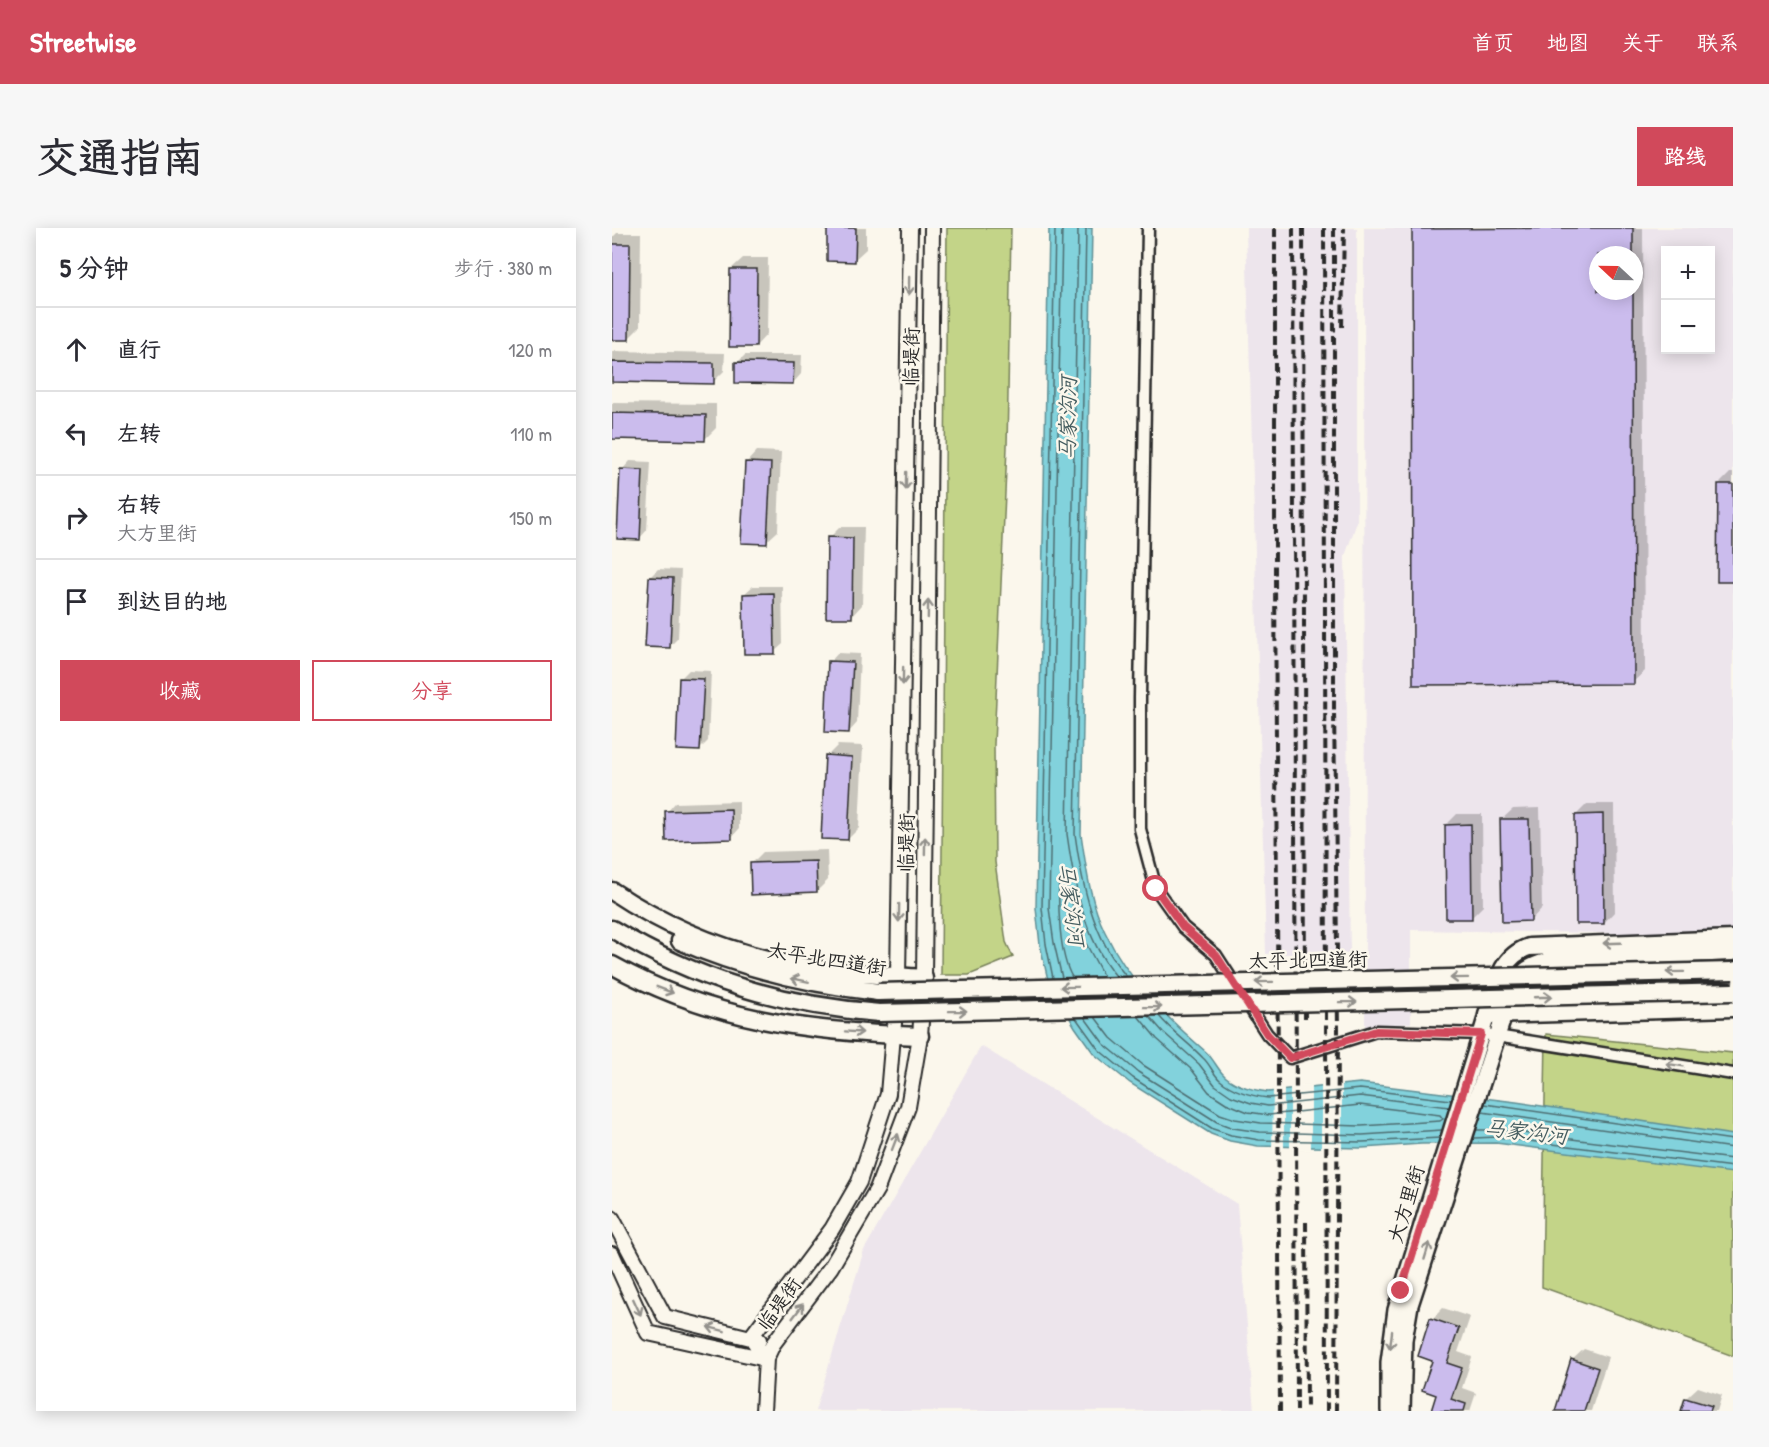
<!DOCTYPE html>
<html lang="zh">
<meta charset="utf-8">
<style>
:root{--surface:#fff;--page:#f7f7f7;--text:#2b2b33;--muted:#7c7c81;--line:#e1e1e2;--accent:#d1495b}
body{margin:0;font-family:"Patrick Hand","LXGW WenKai TC",sans-serif;background:var(--page);color:var(--text)}
.controls{position:absolute;right:18px;top:18px;display:grid;overflow:hidden;border-radius:0px;box-shadow:0 3px 15px #0003}
.controls button{width:54px;height:54px;display:grid;place-items:center;padding:0;border:0;border-bottom:2px solid var(--line);background:var(--surface);color:var(--text);font:30px sans-serif}
.compass{position:absolute;left:977px;top:18px;width:54px;height:54px;border-radius:50%;background:var(--surface);box-shadow:0 3px 15px #0003;rotate:292deg}
.stop{position:absolute;width:18px;height:18px;margin:-14px;border:4px solid #d1495b;border-radius:50%;background:#fff}
.stop.end{background:#d1495b;border-color:#fff;box-shadow:0 2px 6px #0008}
.list{margin:0;padding:0;list-style:none}
h2{display:flex;justify-content:space-between;align-items:center;height:78px;margin:0;padding:0 24px;font-size:26px}
h2 small{font-size:20px;font-weight:400;color:var(--muted)}
.list li{display:grid;grid-template-columns:39px 1fr auto;gap:18px;align-items:center;box-sizing:border-box;height:84px;padding:0 24px;border-top:2px solid var(--line)}
.list b{display:block;font-size:22px;white-space:nowrap}
.list p{margin:0;font-size:20px;white-space:nowrap;color:var(--muted)}
.list em{font-size:20px;font-style:normal;color:var(--muted)}
.actions{display:flex;gap:12px;padding:18px 24px}
.actions a{flex:1;padding:14px 0;border:2px solid var(--accent);border-radius:0px;text-align:center;font-size:21px;color:var(--accent)}
.actions .main{background:var(--accent);color:#fff}
.icon{flex:none;width:33px;height:33px;fill:none;stroke:currentColor;stroke-width:2;stroke-linecap:round;stroke-linejoin:round}
.map{position:relative;flex:none;width:1121px;height:1183px;overflow:hidden;border-radius:0px}
header{display:flex;align-items:center;gap:36px;box-sizing:border-box;height:84px;padding:0 30px;background:var(--accent);color:#fff}
header strong{font-size:28px}
nav{display:flex;gap:33px;margin-inline-start:auto;font-size:21px}
.intro{display:flex;align-items:center;justify-content:space-between;box-sizing:border-box;height:144px;padding:0 36px}
h1{margin:0;font-size:42px}
.button{padding:15px 27px;border-radius:0px;background:var(--accent);color:#fff;font-size:21px;font-weight:700}
main{display:flex;gap:36px;padding:0 36px}
aside{flex:1;background:var(--surface);border-radius:0px;box-shadow:0 3px 15px #0003}
.map>svg:first-child{display:block}
.built{fill:#ede5ec;fill-rule:evenodd}
.green{fill:#c3d488;stroke:#77805a;stroke-width:1.5}
.water{fill:#82d2dc;stroke:#5f8f95;stroke-width:1.5}
.pier{fill:#fbf7ec}
.shadow{fill:#0003;fill-rule:evenodd}
.lines{fill:none;stroke-linecap:round;stroke-linejoin:round}
.shore{stroke:#4e6e72;stroke-width:1.5}
.building{fill:#cbbced;stroke:#2b2b2b;stroke-width:1.5}
.minor-casing{stroke:#2b2b2b;stroke-width:15}
.tertiary-casing{stroke:#2b2b2b;stroke-width:18}
.secondary-casing{stroke:#2b2b2b;stroke-width:20}
.primary-casing{stroke:#2b2b2b;stroke-width:21}
.minor{stroke:#fbf7ec;stroke-width:10}
.tertiary{stroke:#fbf7ec;stroke-width:14}
.secondary{stroke:#fbf7ec;stroke-width:15}
.primary{stroke:#fbf7ec;stroke-width:16}
.rail{stroke:#2b2b2b;stroke-width:4;stroke-dasharray:9 4.5;stroke-linecap:butt}
.primary-bridge-casing{stroke:#2b2b2b;stroke-width:21;stroke-linecap:butt}
.primary-bridge{stroke:#fbf7ec;stroke-width:16}
.oneway{stroke:#93918c}
.route{stroke:#d1495b;stroke-width:8}
.labels{text-anchor:middle;stroke-width:5;stroke-linejoin:round;paint-order:stroke}
.street-label{font-size:20px;fill:#2b2b2b;stroke:#fbf7ec}
.water-label{font-size:21px;font-style:italic;fill:#455d60;stroke:#fbf7ec}
</style>
<header>
<strong>Streetwise</strong>
<nav><a>首页</a><a>地图</a><a>关于</a><a>联系</a></nav>
</header>
<div class="intro"><h1>交通指南</h1><a class="button">路线</a></div>
<main>
<aside>
<h2>5 分钟<small>步行 · 380 m</small></h2>
<ul class="list">
<li><svg class="icon" aria-label="ahead" viewBox="0 0 24 24"><path d="M12 20V5M6 11l6-6 6 6"/></svg><div><b>直行</b></div><em>120 m</em></li>
<li><svg class="icon" aria-label="left" viewBox="0 0 24 24"><path d="M17 20v-9H6M10 6l-5 5 5 5"/></svg><div><b>左转</b></div><em>110 m</em></li>
<li><svg class="icon" aria-label="right" viewBox="0 0 24 24"><path d="M7 20v-9h11M14 6l5 5-5 5"/></svg><div><b>右转</b><p>大方里街</p></div><em>150 m</em></li>
<li><svg class="icon" aria-label="arrive" viewBox="0 0 24 24"><path d="M6 21V4h12l-3 4 3 4H6"/></svg><div><b>到达目的地</b></div></li>
</ul>
<div class="actions"><a class="main">收藏</a><a>分享</a></div>
</aside>
<div class="map">
<svg width="1121" height="1183" viewBox="0 0 1121 1183">
<rect width="100%" height="100%" fill="#fbf7ec"/>
<filter id="ink" filterUnits="userSpaceOnUse"><feTurbulence type="fractalNoise" baseFrequency=".0167" numOctaves="2"/><feDisplacementMap in="SourceGraphic" scale="12" xChannelSelector="R" yChannelSelector="G"/><feConvolveMatrix kernelMatrix="1 2 1 2 8 2 1 2 1" color-interpolation-filters="sRGB"/></filter>
<g filter="url(#ink)">
<path class="built" d="M634,0H745V294L733,328L738,726H654Z
M752,0H1121V707L799,702V795L753,800ZM1054,22H1098V122H1054ZM986,27H1022V63H986Z
M369,818L625,976L642,1183H203L252,1022Z"/>
<path class="green" d="M335,0H399L395,219L382,516L383,634L394,714L401,729L357,747H329Z
M934,806L1121,825V1128L930,1059Z"/>
<path class="water" d="M437,0H480L469,606C474,639 478,674 493,704C515,751 555,790 593,823C600,829 604,838 610,845C620,857 641,862 656,864L748,855L904,874L1121,907V945L884,915L809,916L750,920L646,918L618,913L599,906L518,855L482,826L463,799L436,752L428,717L424,680Z"/>
<path class="pier" d="M730,854V923L709,922V856Z
M699,857V922H678V859Z
M672,859V922L660,921L661,861Z"/>
<path class="shadow" d="M217,0H254V21L242,32Z
M803,0H1031L1033,443L1021,454L801,2ZM986,27H1022V63H986Z
M5,5H29L28,99L16,111L0,110V10Z
M131,30H156L155,106L144,118L119,41Z
M0,123L113,125L112,143L101,154L0,153Z
M133,127H190L189,146L181,155L125,135Z
M0,175L104,176V200L93,211L0,210Z
M145,223L169,224L166,303L154,314L134,235Z
M18,233L39,234L35,302L27,311L10,242Z
M1118,245H1121V353L1107,256Z
M228,299H252L250,377L239,389L217,310Z
M46,341L69,342L66,410L57,419L38,349Z
M141,358H170L171,416L162,424L132,366Z
M226,425L248,426L245,495L237,504L218,434Z
M77,442L99,443L96,513L88,521L69,450Z
M226,517L251,518L247,600L236,611L215,528Z
M127,573V601L119,610L55,584L63,575Z
M975,576H1002L1003,683L992,695L964,587Z
M928,580L930,680L919,692L889,592L901,581Z
M845,586H870L871,678L860,689L834,597Z
M215,622L216,652L205,663L140,635L151,624Z
M831,1080L858,1089L846,1124L860,1129L850,1160L864,1165L858,1183H820L826,1166L820,1091Z
M972,1121L996,1129L979,1183H944L960,1132Z
M1086,1159L1110,1167L1105,1183H1070L1074,1170Z"/>
<g class="lines">
<path class="shore" d="M466,0L455,606C462,655 471,709 504,748
M474,0L463,606C470,656 480,708 514,748
M460,749C447,727 446,678 447,652L450,650L453,652L471,710L492,749
M441,750L434,716L430,680L443,0
M450,750L442,715L437,680L450,0
M537,788L551,804L587,836L603,857L619,868L639,875L656,878L748,868L837,879
M547,788C560,804 577,815 591,830C598,836 601,846 608,852C621,863 640,868 656,870L748,861L839,872
M483,789L499,810L531,837L608,886L623,891L649,895L749,898L828,893L831,891L828,887L748,877L657,887L636,884L614,875L597,864L580,842L545,811L526,788
M464,790L487,822L521,850L601,901L619,907L647,912L750,914L828,910
M473,790L492,816L526,844L605,894L621,900L648,904L750,907L830,902
M873,876L1121,912
M870,884L1121,920
M864,902H886L1121,931
M862,910L885,909L1121,939"/>
</g>
<path class="building" d="M215,0H244L243,34L215,33Z
M970,0H1021V27H986V63H1021L1022,456L801,457L800,1Z
M0,16H18L17,112H0Z
M118,41H145L144,119H117Z
M0,134L102,135V156L0,154Z
M123,134L182,135L181,156L123,155Z
M0,185L94,187L93,213L0,211Z
M133,234L159,235L155,316L129,315Z
M8,241L31,242L28,312L5,311Z
M1106,256H1121V354H1105Z
M215,309L241,310L240,390H214Z
M37,349L61,350L58,420L33,419Z
M162,365L163,426H132L131,366Z
M216,433L241,434L237,505L213,504Z
M67,450L92,451L88,523L64,522Z
M213,527L240,529L236,612L209,611Z
M119,581L120,611L54,613L53,583Z
M991,586L992,696H964L963,587Z
M888,591H917L919,693L890,694Z
M859,596L860,691H834L833,597Z
M204,633L205,664L139,667L138,635Z
M818,1090L847,1100L835,1135L850,1140L839,1171L854,1176L852,1183H819L824,1167L810,1162L820,1133L806,1128Z
M959,1131L986,1140L972,1183H943Z
M1073,1170L1100,1178L1098,1183H1069Z"/>
<g class="lines">
<g class="minor-casing">
<path id="minor" d="M536,0L528,470V601L544,661L571,699L604,727L655,806L678,830L764,803L872,806L1121,846"/>
</g>
<g class="tertiary-casing">
<path id="tertiary" d="M0,990L53,1089L147,1112
M0,1026L36,1105L154,1131
M154,1131L139,1109L220,1001L247,954L276,866L286,748L298,0
M151,1183L154,1131L161,1116L219,1039L265,961L296,879L308,808L312,750L320,0"/>
</g>
<g class="secondary-casing">
<path id="secondary" d="M777,1183V1134L784,1082L875,787
M790,1183L792,1112L798,1077L892,787"/>
</g>
<g class="primary-casing">
<path id="primary" d="M0,663C57,701 124,727 192,739C231,746 272,747 312,750
M0,701C84,752 169,777 267,785
M1121,711L917,719C887,729 884,760 875,787L1121,780
M68,713C132,741 197,756 266,764
M0,737C99,792 196,804 308,808
M894,780C906,748 910,737 946,732L1121,724"/>
</g>
<use href="#minor" class="minor"/>
<use href="#tertiary" class="tertiary"/>
<use href="#secondary" class="secondary"/>
<use href="#primary" class="primary"/>
<path class="rail" d="M663,0V347L668,1183
M681,0L685,1183
M691,0L693,790
M712,0L715,1183
M722,0V482L726,801L724,1183
M730,99L732,0
M694,994L695,1183"/>
<g class="primary-bridge-casing">
<path id="primary-bridge" d="M266,764L1121,743
M267,785L1121,764"/>
</g>
<use href="#primary-bridge" class="primary-bridge"/>
</g>
<defs><path id="oneway-shaft" d="M-6 0H5M1.5-3L5.5 0L1.5 3" fill="none" stroke-width="1.6" stroke-linecap="round" stroke-linejoin="round" transform="scale(1.5)"/></defs>
<g class="oneway">
<use href="#oneway-shaft" transform="translate(297 58) rotate(91)"/>
<use href="#oneway-shaft" transform="translate(294 253) rotate(91)"/>
<use href="#oneway-shaft" transform="translate(316 381) rotate(-89)"/>
<use href="#oneway-shaft" transform="translate(291 448) rotate(91)"/>
<use href="#oneway-shaft" transform="translate(313 618) rotate(-89)"/>
<use href="#oneway-shaft" transform="translate(287 685) rotate(91)"/>
<use href="#oneway-shaft" transform="translate(1000 715) rotate(178)"/>
<use href="#oneway-shaft" transform="translate(1063 744) rotate(179)"/>
<use href="#oneway-shaft" transform="translate(847 750) rotate(179)"/>
<use href="#oneway-shaft" transform="translate(188 752) rotate(-168)"/>
<use href="#oneway-shaft" transform="translate(652 754) rotate(179)"/>
<use href="#oneway-shaft" transform="translate(457 759) rotate(179)"/>
<use href="#oneway-shaft" transform="translate(53 762) rotate(21)"/>
<use href="#oneway-shaft" transform="translate(931 769) rotate(-2)"/>
<use href="#oneway-shaft" transform="translate(736 774) rotate(-1)"/>
<use href="#oneway-shaft" transform="translate(541 779) rotate(-1)"/>
<use href="#oneway-shaft" transform="translate(346 783) rotate(-1)"/>
<use href="#oneway-shaft" transform="translate(242 804) rotate(4)"/>
<use href="#oneway-shaft" transform="translate(1063 837) rotate(-171)"/>
<use href="#oneway-shaft" transform="translate(283 914) rotate(-69)"/>
<use href="#oneway-shaft" transform="translate(815 1023) rotate(-73)"/>
<use href="#oneway-shaft" transform="translate(25 1079) rotate(65)"/>
<use href="#oneway-shaft" transform="translate(186 1083) rotate(-53)"/>
<use href="#oneway-shaft" transform="translate(104 1101) rotate(-166)"/>
<use href="#oneway-shaft" transform="translate(779 1112) rotate(97)"/>
</g>
</g>
<g class="lines" filter="url(#ink)">
<path class="route" d="M544,661L571,699L604,727L655,806L678,830L764,803L869,806L789,1063"/>
</g>
<g class="labels">
<g class="street-label">
<text transform="translate(299 129) rotate(-89)" y="7">临堤街</text>
<text transform="translate(294 615) rotate(-89)" y="7">临堤街</text>
<text transform="translate(215 731) rotate(9)" y="7">太平北四道街</text>
<text transform="translate(696 732) rotate(-1)" y="7">太平北四道街</text>
<text transform="translate(794 976) rotate(-73)" y="7">大方里街</text>
<text transform="translate(167 1076) rotate(-54)" y="7">临堤街</text>
</g>
<g class="water-label">
<text transform="translate(456 190) rotate(-89)" y="7">马家沟河</text>
<text transform="translate(459 676) rotate(82)" y="7">马家沟河</text>
<text transform="translate(914 904) rotate(6)" y="7">马家沟河</text>
</g>
</g>
</svg>
<div class="controls">
<button>+</button>
<button>−</button>
</div>
<svg class="compass" viewBox="-18 -18 36 36"><path d="M0-13l5 13h-10z" fill="#e53935"/><path d="M0 13l5-13h-10z" fill="#7c7c81"/></svg>
<div class="stop" style="left:544px;top:661px"></div>
<div class="stop end" style="left:789px;top:1063px"></div>
</div>
</main>
